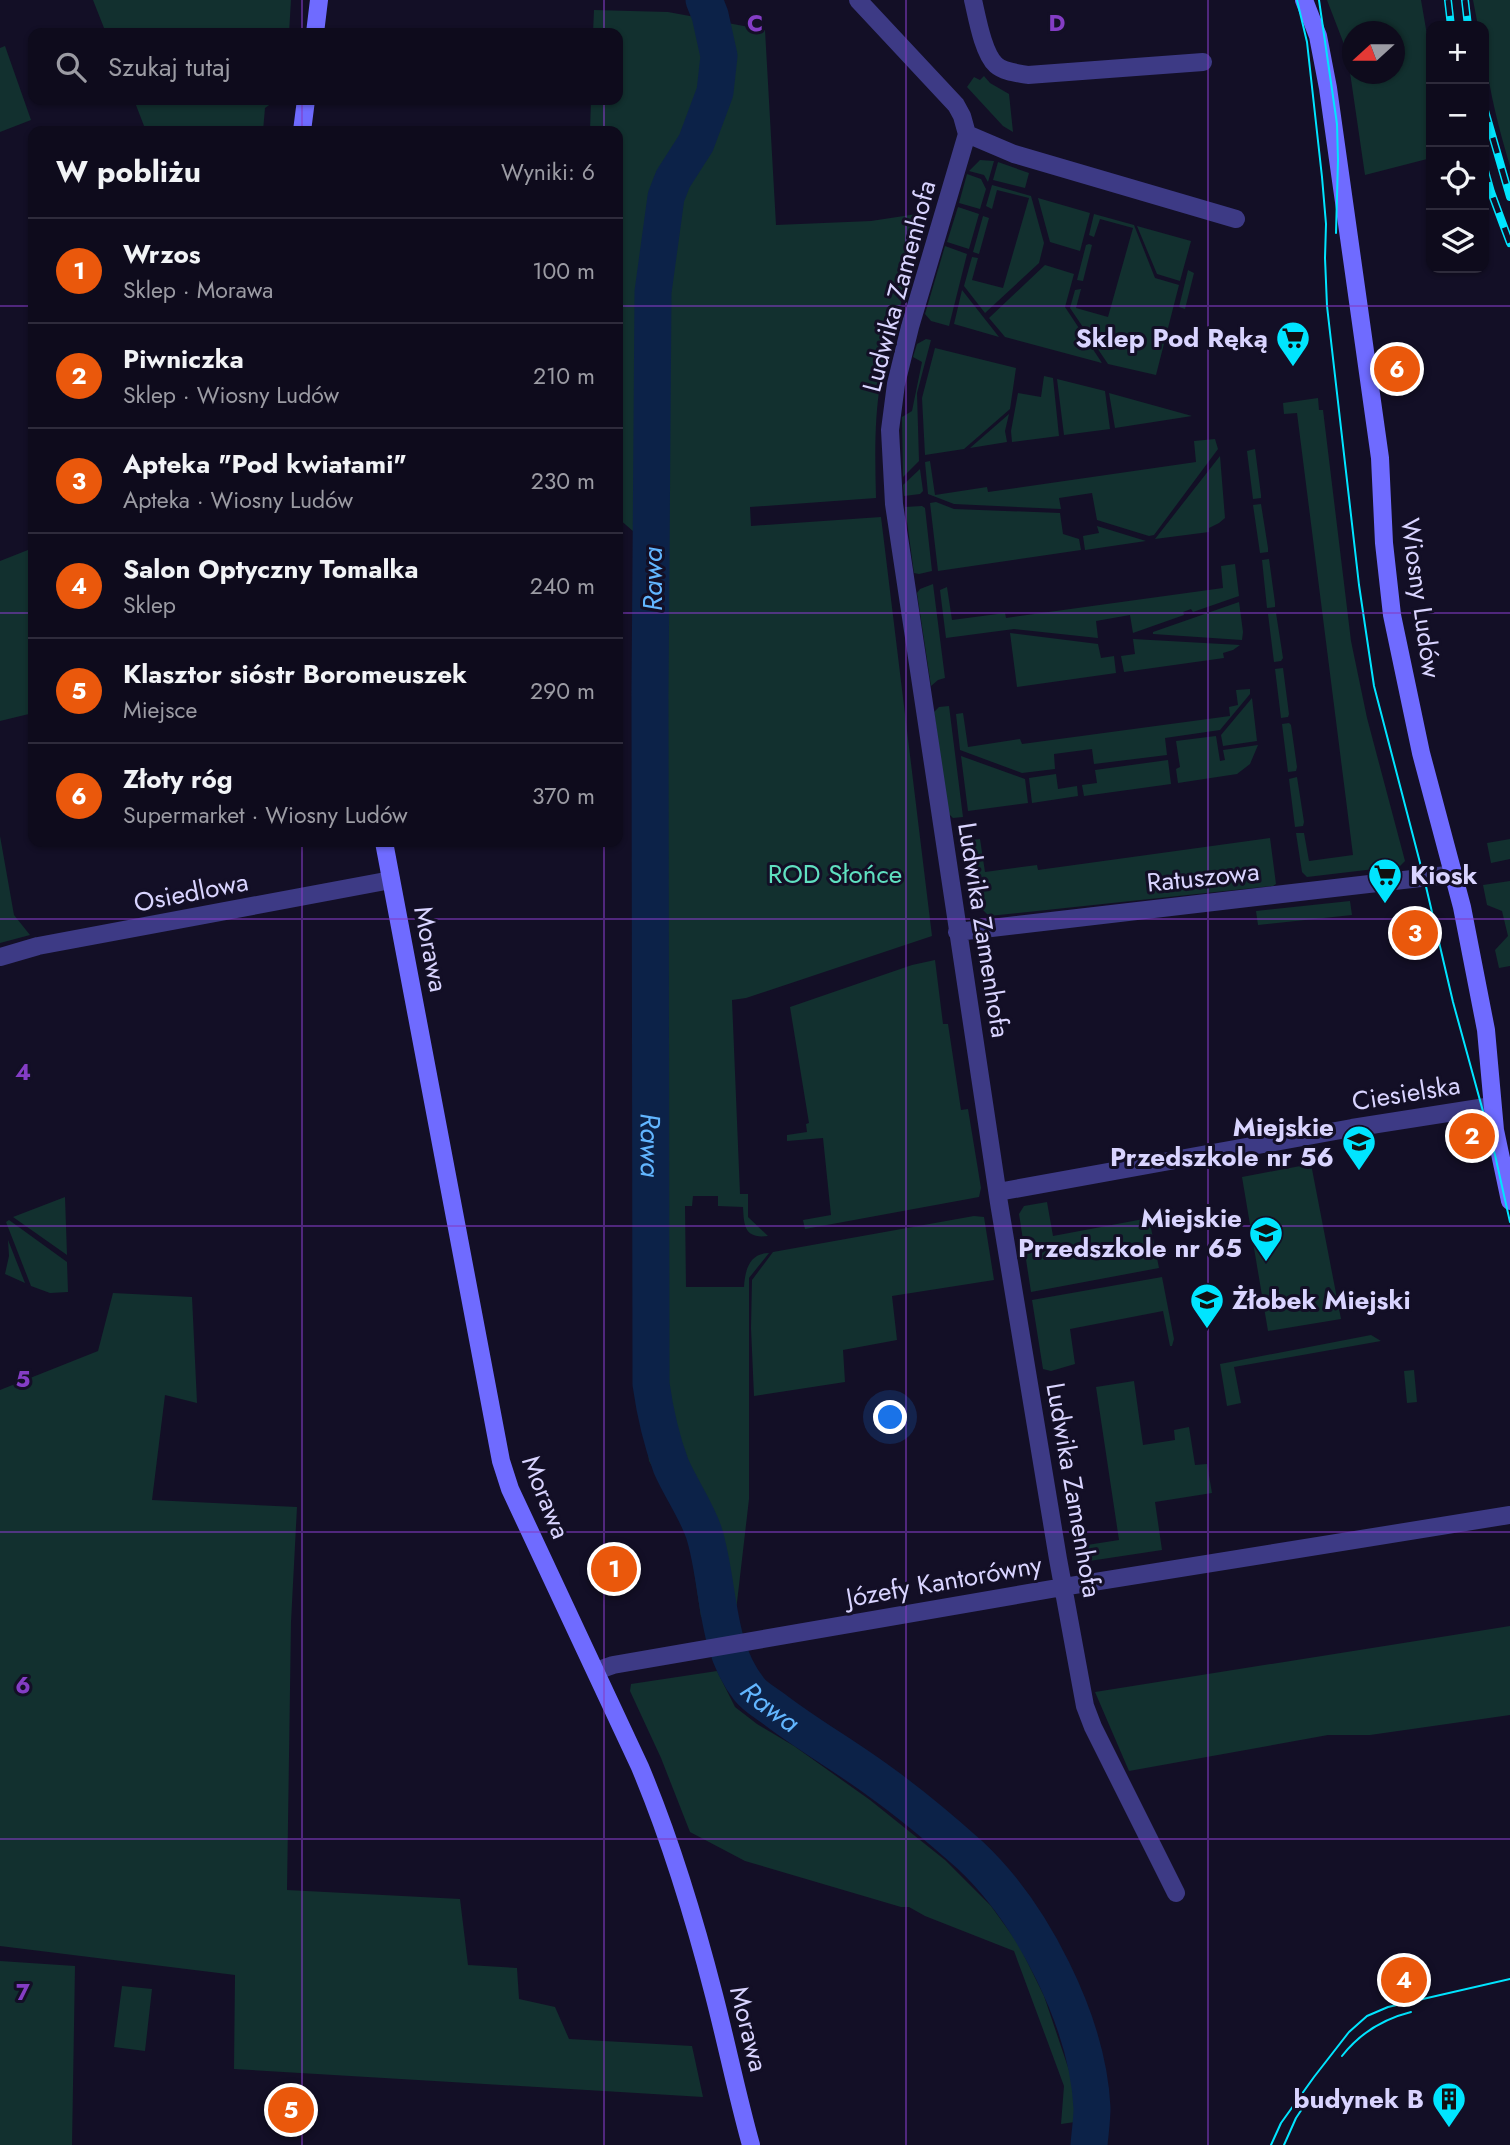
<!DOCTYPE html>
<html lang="pl">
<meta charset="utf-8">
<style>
:root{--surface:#0e0b1c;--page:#1c1929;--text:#f1f3f6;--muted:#9b9ba3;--line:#2e2b3b;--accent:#ea580c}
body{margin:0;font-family:Jost,sans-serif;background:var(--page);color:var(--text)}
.controls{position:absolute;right:21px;top:21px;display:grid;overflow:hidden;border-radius:14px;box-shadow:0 2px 5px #0004}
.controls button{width:63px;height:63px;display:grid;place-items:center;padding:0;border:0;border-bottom:2px solid var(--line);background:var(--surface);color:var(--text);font:35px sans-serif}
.compass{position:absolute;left:1342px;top:21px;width:63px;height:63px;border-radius:50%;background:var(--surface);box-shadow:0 2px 5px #0004;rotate:249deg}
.you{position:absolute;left:891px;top:1418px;width:24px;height:24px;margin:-18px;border:5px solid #fff;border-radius:50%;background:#1a73e8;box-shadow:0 0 0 10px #1a73e833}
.badge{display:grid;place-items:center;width:46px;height:46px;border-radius:50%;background:var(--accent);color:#fff;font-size:23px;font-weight:700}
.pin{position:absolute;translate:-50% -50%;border:4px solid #fff;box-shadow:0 2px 7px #0006}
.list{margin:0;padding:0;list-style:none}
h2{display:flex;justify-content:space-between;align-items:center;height:91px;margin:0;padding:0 28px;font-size:30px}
h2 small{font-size:23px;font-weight:400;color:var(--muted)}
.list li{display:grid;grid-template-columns:46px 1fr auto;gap:21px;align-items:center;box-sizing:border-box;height:105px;padding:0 28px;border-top:2px solid var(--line)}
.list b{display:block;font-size:26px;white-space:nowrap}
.list p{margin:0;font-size:23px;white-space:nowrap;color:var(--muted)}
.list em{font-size:23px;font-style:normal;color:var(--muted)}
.icon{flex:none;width:38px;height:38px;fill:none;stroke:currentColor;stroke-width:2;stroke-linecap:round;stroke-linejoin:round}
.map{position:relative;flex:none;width:1510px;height:2145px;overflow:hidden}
.search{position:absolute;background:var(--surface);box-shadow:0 2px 5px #0004;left:28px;top:28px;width:595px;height:77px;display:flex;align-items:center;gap:18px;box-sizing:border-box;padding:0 24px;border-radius:14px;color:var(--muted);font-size:26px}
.panel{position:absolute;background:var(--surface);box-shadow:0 2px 5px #0004;left:28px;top:126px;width:595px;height:721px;border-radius:14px}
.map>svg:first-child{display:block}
.green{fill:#12302f;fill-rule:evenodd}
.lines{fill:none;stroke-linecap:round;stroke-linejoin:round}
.river{stroke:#0c2248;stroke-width:37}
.street{stroke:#3d3a85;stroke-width:18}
.secondary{stroke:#6f6bff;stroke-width:18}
.tram{stroke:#00e5ff;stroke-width:2}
.rail-casing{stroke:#00e5ff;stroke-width:8}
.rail{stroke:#130f26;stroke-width:5;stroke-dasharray:16;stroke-linecap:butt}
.grid{fill:none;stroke:#843dc5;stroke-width:2;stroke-opacity:0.55}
.labels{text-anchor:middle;stroke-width:6;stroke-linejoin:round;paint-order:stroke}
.street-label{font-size:26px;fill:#d9d4ff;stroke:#130f26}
.poi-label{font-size:26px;font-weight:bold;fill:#d9d4ff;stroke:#130f26;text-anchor:end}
.park-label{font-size:26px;fill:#5fe0c0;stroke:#130f26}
.water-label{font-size:28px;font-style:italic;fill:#62b6ff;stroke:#130f26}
.grid-label{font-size:23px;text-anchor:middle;font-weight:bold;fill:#843dc5;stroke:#130f26;stroke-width:6;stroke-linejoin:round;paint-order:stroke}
</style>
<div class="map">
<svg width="1510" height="2145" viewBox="0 0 1510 2145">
<rect width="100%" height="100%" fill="#130f26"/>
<path class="green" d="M93,0H291L289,33H106Z
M1327,0H1421L1431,58V158L1365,175L1347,52ZM1352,32H1394V74H1352Z
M1473,0H1510V166C1497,121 1484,74 1484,26H1478Z
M594,10L668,12L765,30L776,225L871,221L930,212C913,267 893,323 881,379C874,418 875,458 876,498L750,507L751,526L881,517L932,936L746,998L732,1000L740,1194H748V1217L768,1236C744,1239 744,1225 743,1207L718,1206V1196H693L692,1206H685L686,1287H744C745,1269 750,1253 769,1253L749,1278V1499L736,1611L701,1617L688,1529L649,1461L641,1402L634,532L618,518V131H590L591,100H618V33H593Z
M5,46L31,120L0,132V48Z
M984,76L990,83L1009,94L1013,132L1003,126L967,87L974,77L980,80Z
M134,100H276L265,108L263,131H146Z
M980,160L994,161L988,182L984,175L969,171Z
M998,162L1029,173L1025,188L993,180Z
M967,174L981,179L986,189L980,209L959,203Z
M992,185L1031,196L1044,243L1039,263L985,313L964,286L972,257L978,258L972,280L1003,288L1029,198L997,190L992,209L986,206Z
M1038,198L1090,213L1080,251L1050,242Z
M958,207L979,214L969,249L947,242Z
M1094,214L1134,225L1155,278L1179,285L1156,375L1108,364L1070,308L1075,290L1081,289L1076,308L1108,317L1133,228L1100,219L1094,237L1089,235Z
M983,216L989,218L979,254L973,252Z
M1137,226L1191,241L1180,281L1157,274Z
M1089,244L1092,245L1083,281L1077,280L1086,245Z
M945,246L967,254L949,326L931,321L925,314Z
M1045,265L1074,274L1065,307L1102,363L1005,337L989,318Z
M1188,270L1194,273L1185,309L1179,307Z
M962,290L999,337L954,324Z
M926,339L931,340L917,393L919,461L903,477L902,417L912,411L922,362L913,357L917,344Z
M935,348L1016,368L1010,409L964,449L925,455L922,398Z
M1044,376L1053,378L1059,436L1012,442L1011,431L1018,393L1041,397Z
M1057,379L1105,391L1110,429L1064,435Z
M1109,393L1192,416L1115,428Z
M1318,398L1319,410H1323L1351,641L1367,718L1405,861L1400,866L1307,877L1302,872L1296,833H1304L1309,861L1353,855L1297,413L1284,414L1283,403Z
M1009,414L1005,431L1007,442L970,448Z
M1215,439L1218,449L1154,535L1149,536L1097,520L1092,493L1059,498L1061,509L954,504L928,494L925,462L930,461L935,495L987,487L988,492L1196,462L1194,441Z
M1255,449L1261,495V498L1253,499L1247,451Z
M1220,456L1225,518L1219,523L1209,528V532L1155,539Z
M920,469L923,491L920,494L904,496L903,485Z
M936,502L954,509L1060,513L1063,534L1079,539L1081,550L938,571L930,503Z
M1261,504L1268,548V552L1260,553L1253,505Z
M922,506L925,508L932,571L919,574L914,573L905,507Z
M1097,526L1146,541L1085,550L1083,536L1099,533Z
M33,548V713L0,721V561Z
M1269,559L1275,603V607L1267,608L1262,560Z
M1235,564L1239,596L1193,612L1191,609L1183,612L1184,615L1133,633L1130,615L1096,621L1098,638L1014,629L946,638L940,590L947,587L952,620L1005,613L1006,618L1223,588L1221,566Z
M933,584L945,678L938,680L931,686L917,593L920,589Z
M1239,602L1243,632L1242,640L1153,634V632Z
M1276,613L1283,658L1281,661L1274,662L1268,614Z
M1010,633L1098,644L1101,658L1114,656L1116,673L1017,687Z
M1133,639L1240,645L1233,650L1223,653L1224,658L1124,672L1121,656L1135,654Z
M1283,668L1289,714L1288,717L1281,718L1275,669Z
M1250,689V694L1220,730L1165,738L1167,755L1094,764L1092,749L1054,754L1055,769L1022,773L960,750L956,714L963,713L968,747L1020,739L1022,744L1230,716L1229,707L1238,705L1236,690Z
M1252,698L1257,741L1223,746L1221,735Z
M949,706L963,817L953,818L948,813L934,712L939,707Z
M1289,723L1291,725L1297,767L1296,771L1288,772L1282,724Z
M1216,736L1220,761L1225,760L1223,750L1258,745L1250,764L1237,774L1178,783L1176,769L1180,767L1176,741Z
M961,756L1025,779L1028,803L968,811Z
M1168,760L1171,784L1084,796L1082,785L1097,783L1095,770Z
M1056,774L1058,789L1077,786L1078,796L1032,803L1029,778Z
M1297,777L1304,822L1303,826L1295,827L1289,779Z
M0,836L14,915L30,935L0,943Z
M1270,838L1276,884L1273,886L989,916L981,908L972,840L980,839L985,872L1037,865L1038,870Z
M1510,839V859L1491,863L1487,843Z
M1510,881V966L1499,968L1495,950L1508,936L1502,911L1487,905L1483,885Z
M1350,901L1352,915L1258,925L1256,911Z
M935,960L943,1024H948L961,1110L968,1109L981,1188L979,1197L805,1229L803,1220L831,1215L823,1138L787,1141V1135L807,1132L806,1124L809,1123L790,1007L912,965Z
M1311,1164L1341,1319L1268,1331L1242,1177Z
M65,1197L67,1255L13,1217Z
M1047,1202L1053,1236L1149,1218L1159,1268L1031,1292L1019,1214L1024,1206Z
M974,1216L984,1217L994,1280L892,1296L897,1340L843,1350L845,1382L754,1396L751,1328L752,1280L773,1252Z
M9,1220L67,1262L68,1292L50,1293L31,1286L6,1222Z
M8,1240L25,1283L5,1274L9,1256Z
M1162,1277L1174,1339L1172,1346H1170L1163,1311L1070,1329L1075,1364L1051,1371L1043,1369L1032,1300Z
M113,1293L192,1297L197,1403L165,1395L152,1500L297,1507L291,1622L287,1890L460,1899L468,1965L517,1968L519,1999L555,2007L569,2039L692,2046L703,2097L234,2069L235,1975L0,1946V1390L98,1351Z
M1371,1335L1381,1341L1234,1367L1241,1403L1227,1406L1220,1364Z
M1414,1370L1417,1402L1407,1403L1404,1371Z
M1134,1381L1143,1445L1175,1440L1174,1430L1189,1427L1195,1465L1207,1464L1212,1493L1155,1502L1162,1550L1076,1563L1074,1547L1119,1540L1096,1387Z
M1510,1626V1715L1370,1735H1328L1129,1771L1095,1692Z
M717,1671L735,1707L757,1724L794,1746L870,1800L945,1860L991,1906L1019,1945L1044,1996L1072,2079L1075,2122L1061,2124L1064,2086L1014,1951L925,1916L909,1907H901L745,1861L690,1832L661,1758L630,1691L631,1684Z
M0,1961L75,1966L72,2145H0Z
M122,1986L152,1989L145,2051L114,2047Z"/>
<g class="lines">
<path class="river" id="s1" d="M704,0L710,15L719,56L715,92L696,143L673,179L666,197L653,292L650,693L651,1384C655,1412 661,1439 671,1466C681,1489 696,1509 704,1533C720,1584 714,1645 749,1689C755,1697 766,1703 774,1709C808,1735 845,1756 879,1781C910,1803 942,1830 970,1855C1032,1913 1088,2022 1092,2108C1092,2120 1090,2133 1089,2145"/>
<path class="street" d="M858,0L956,105L962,116L967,134L910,327L896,384L890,430L894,504L999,1203L1058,1559L1085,1706L1093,1727L1176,1893
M973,0C977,17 983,53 996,65C1004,72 1017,73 1028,75L1203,62
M967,134L1014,154L1236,219
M957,932L1455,874
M0,957L38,946L391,880
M998,1192L1352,1128L1492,1106
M596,1671L613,1665L1063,1587L1510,1515"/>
<path class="secondary" d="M1304,0L1318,36L1328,88L1380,458L1384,543L1392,615L1421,753L1462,907L1486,1030L1495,1130L1510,1201
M315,33L319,0
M302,131L306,100
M384,842L501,1461L510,1489L640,1767C671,1841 694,1917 714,1995C727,2045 737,2095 751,2145"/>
<path class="tram" d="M1297,0L1307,42L1322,177L1326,224L1325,258L1327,306L1359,585L1374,686L1424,878L1453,1002L1495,1155L1510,1222
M1319,0L1337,124L1338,160L1336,233
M1342,2056C1360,2033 1383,2019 1411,2012
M1271,2145L1281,2123L1314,2077L1349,2032L1367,2016L1388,2007L1510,1979
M1284,2145L1296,2118L1302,2109"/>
<g class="rail-casing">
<path id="rail" d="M1448,0L1451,26
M1465,0L1468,26
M1484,107L1510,197
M1484,167L1491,192L1510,243"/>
</g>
<use href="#rail" class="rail"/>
</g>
<path class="grid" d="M302,0V33M604,0V33M906,0V2145M1208,0V2145M302,100V131M604,100V131M0,306H33M618,306H1510M0,613H33M618,613H1510M302,842V2145M604,842V2145M0,919H1510M0,1226H1510M0,1532H1510M0,1839H1510"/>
<defs>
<g id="supermarket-pin" transform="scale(1.75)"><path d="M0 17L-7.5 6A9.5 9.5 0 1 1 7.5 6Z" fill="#00e5ff" stroke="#130f26"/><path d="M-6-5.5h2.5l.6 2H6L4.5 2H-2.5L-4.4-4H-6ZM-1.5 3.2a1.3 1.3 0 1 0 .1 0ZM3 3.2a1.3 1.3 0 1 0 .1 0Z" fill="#111"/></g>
<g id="school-pin" transform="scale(1.75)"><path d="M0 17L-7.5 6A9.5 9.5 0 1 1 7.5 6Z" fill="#00e5ff" stroke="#130f26"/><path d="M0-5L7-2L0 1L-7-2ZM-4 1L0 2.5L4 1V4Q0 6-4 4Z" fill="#111"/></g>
<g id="building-pin" transform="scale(1.75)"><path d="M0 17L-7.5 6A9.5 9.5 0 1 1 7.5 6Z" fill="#00e5ff" stroke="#130f26"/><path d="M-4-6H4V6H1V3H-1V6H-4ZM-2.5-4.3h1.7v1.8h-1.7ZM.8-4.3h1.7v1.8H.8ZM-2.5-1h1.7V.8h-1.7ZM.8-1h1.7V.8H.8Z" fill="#111"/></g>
</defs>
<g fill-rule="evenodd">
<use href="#supermarket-pin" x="1293" y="338"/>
<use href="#supermarket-pin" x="1385" y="875"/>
<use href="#school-pin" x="1359" y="1142"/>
<use href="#school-pin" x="1266" y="1233"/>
<use href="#school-pin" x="1207" y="1300"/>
<use href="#building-pin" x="1449" y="2099"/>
</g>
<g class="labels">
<g class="street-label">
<text transform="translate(899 286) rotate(-75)" y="9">Ludwika Zamenhofa</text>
<text transform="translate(1421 598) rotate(82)" y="9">Wiosny Ludów</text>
<text transform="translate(1203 877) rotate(-6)" y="9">Ratuszowa</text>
<text transform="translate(191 892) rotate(-11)" y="9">Osiedlowa</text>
<text transform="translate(984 930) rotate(81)" y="9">Ludwika Zamenhofa</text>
<text transform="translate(431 949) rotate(79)" y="9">Morawa</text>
<text transform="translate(1406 1093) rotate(-9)" y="9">Ciesielska</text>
<text transform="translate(1074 1490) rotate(80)" y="9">Ludwika Zamenhofa</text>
<text transform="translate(546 1497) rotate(68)" y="9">Morawa</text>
<text transform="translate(944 1581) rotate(-10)" y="9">Józefy Kantorówny</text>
<text transform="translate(749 2029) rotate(76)" y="9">Morawa</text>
</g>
<g class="poi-label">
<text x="1268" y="347">Sklep Pod Ręką</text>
<text x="1410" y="884" text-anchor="start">Kiosk</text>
<text x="1334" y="1136">Miejskie<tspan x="1334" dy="30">Przedszkole nr 56</tspan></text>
<text x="1242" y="1227">Miejskie<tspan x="1242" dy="30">Przedszkole nr 65</tspan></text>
<text x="1232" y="1309" text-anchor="start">Żłobek Miejski</text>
<text x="1424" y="2108">budynek B</text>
</g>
<g class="park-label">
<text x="835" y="883">ROD Słońce</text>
</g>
<g class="water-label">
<text transform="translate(652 579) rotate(-90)" y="10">Rawa</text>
<text dy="10" stroke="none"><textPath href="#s1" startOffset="1160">Rawa</textPath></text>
<text dy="10" stroke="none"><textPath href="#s1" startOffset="1750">Rawa</textPath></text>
</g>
</g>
<g class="grid-label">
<text x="755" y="31">C</text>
<text x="1057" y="31">D</text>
<text x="23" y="1080">4</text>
<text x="23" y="1387">5</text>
<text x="23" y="1693">6</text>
<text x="23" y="2000">7</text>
</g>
</svg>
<div class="controls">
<button>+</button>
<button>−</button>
<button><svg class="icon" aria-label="locate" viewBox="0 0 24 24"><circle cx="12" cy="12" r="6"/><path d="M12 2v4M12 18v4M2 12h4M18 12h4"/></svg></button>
<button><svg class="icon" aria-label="layers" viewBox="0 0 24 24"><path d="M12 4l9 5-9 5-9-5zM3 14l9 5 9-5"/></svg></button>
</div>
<svg class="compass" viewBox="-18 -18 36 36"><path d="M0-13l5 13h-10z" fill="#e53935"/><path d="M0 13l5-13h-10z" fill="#9b9ba3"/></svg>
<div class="you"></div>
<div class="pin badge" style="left:614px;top:1569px">1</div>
<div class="pin badge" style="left:1472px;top:1136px">2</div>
<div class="pin badge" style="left:1415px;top:933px">3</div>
<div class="pin badge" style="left:1404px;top:1980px">4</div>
<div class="pin badge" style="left:291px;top:2110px">5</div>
<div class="pin badge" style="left:1397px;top:369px">6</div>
<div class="search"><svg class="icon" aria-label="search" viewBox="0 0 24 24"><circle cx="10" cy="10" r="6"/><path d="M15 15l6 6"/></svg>Szukaj tutaj</div>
<section class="panel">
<h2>W pobliżu<small>Wyniki: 6</small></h2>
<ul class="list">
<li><span class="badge">1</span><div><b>Wrzos</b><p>Sklep · Morawa</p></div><em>100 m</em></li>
<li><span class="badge">2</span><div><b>Piwniczka</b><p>Sklep · Wiosny Ludów</p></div><em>210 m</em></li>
<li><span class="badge">3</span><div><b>Apteka &quot;Pod kwiatami&quot;</b><p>Apteka · Wiosny Ludów</p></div><em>230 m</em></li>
<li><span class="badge">4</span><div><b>Salon Optyczny Tomalka</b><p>Sklep</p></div><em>240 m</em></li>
<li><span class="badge">5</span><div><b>Klasztor sióstr Boromeuszek</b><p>Miejsce</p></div><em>290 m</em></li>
<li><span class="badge">6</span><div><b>Złoty róg</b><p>Supermarket · Wiosny Ludów</p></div><em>370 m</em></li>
</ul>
</section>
</div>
